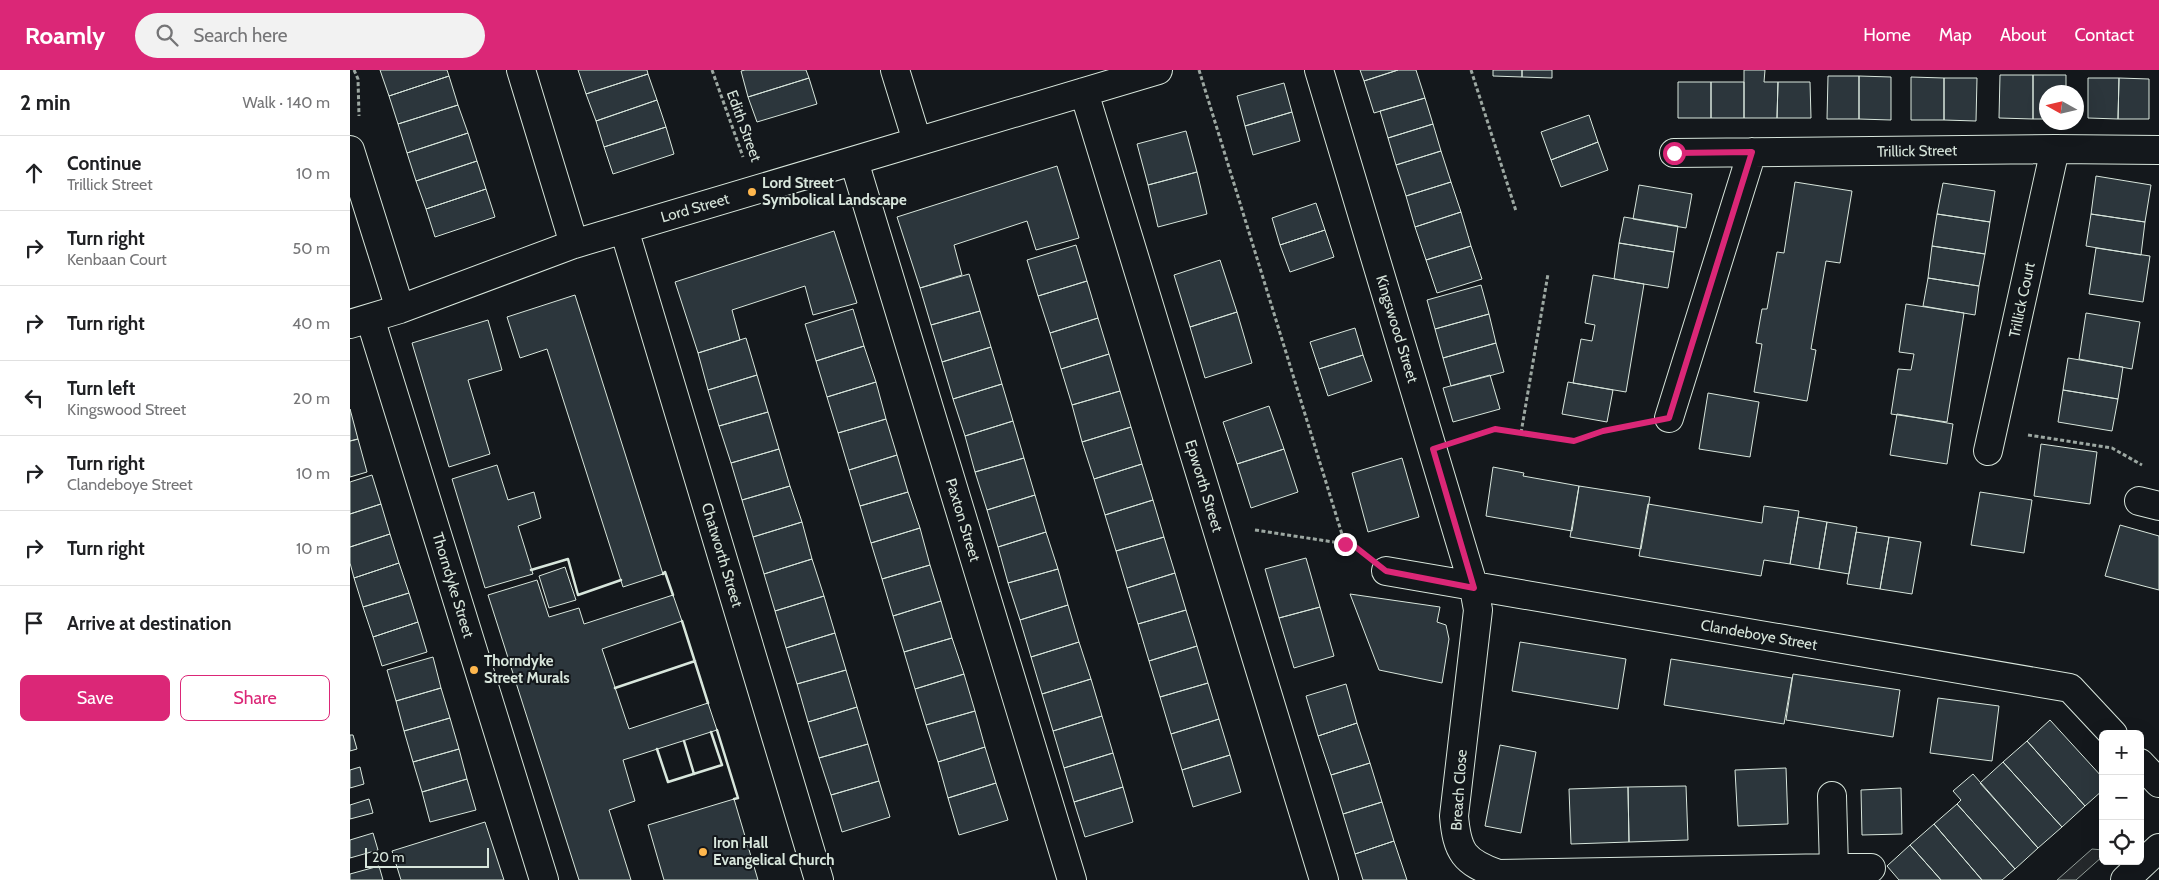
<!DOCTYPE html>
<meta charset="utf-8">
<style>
:root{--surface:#fff;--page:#f2f2f2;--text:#202124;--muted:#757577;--line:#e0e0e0;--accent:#db2777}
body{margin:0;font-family:Cabin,sans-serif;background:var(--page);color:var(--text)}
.controls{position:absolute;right:15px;bottom:15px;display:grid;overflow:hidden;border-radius:8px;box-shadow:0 5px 20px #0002}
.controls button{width:45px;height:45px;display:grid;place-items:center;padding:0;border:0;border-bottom:1px solid var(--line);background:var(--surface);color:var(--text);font:25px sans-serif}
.compass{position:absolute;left:1689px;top:15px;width:45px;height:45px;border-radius:50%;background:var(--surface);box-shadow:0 5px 20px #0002;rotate:278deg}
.scale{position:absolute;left:15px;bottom:12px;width:124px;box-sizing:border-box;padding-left:5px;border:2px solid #d8e6dc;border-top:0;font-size:14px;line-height:18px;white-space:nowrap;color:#d8e6dc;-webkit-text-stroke:4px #14181c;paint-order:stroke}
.stop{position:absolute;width:15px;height:15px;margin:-11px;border:4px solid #db2777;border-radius:50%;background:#fff}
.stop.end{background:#db2777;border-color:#fff;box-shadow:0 1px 5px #0008}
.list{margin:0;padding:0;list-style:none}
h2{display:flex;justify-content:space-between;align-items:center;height:65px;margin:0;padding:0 20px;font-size:21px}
h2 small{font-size:16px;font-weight:400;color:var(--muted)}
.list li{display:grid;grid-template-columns:32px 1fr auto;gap:15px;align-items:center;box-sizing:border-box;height:75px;padding:0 20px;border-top:1px solid var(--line)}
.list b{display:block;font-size:19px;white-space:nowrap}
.list p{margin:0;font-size:16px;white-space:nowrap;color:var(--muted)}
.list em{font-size:16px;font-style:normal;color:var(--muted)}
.actions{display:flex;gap:10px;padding:15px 20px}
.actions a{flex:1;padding:11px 0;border:1px solid var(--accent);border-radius:8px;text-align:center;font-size:18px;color:var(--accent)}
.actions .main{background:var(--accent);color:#fff}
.icon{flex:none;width:28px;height:28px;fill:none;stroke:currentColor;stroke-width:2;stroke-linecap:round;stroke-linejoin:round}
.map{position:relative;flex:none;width:1809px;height:810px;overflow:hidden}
header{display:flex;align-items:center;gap:30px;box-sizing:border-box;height:70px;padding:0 25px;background:var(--accent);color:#fff}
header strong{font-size:24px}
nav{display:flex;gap:28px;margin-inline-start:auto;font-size:18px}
.search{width:350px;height:45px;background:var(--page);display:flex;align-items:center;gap:12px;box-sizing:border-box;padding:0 18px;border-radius:28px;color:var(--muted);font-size:19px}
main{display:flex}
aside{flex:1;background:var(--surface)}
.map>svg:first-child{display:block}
.parking{fill:#24282b;stroke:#939e99}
.building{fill:#2c363c;stroke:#d8e6dc}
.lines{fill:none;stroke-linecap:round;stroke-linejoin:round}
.minor-casing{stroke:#d8e6dc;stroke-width:30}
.major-casing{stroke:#d8e6dc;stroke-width:30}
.path{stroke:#9da8a2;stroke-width:3;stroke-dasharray:4 2.5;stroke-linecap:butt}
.minor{stroke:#14181c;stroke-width:28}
.major{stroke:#14181c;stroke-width:28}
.wall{stroke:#d8e6dc;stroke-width:2.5}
.route{stroke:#db2777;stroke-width:6}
.poi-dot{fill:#ffb74d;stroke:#14181c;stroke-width:2}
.labels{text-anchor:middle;stroke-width:4;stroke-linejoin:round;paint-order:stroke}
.street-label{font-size:15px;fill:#d8e6dc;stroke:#14181c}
.poi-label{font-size:15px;font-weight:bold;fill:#d8e6dc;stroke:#14181c;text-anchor:start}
</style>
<header>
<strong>Roamly</strong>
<div class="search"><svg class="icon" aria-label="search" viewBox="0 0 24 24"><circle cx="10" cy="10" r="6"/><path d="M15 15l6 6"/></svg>Search here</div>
<nav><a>Home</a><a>Map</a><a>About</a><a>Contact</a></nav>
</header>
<main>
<aside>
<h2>2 min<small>Walk · 140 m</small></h2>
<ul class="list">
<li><svg class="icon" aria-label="ahead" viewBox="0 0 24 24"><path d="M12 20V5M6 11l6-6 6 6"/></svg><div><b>Continue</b><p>Trillick Street</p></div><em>10 m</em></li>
<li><svg class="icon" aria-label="right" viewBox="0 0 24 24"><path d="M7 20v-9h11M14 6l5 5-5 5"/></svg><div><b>Turn right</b><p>Kenbaan Court</p></div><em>50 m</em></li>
<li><svg class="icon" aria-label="right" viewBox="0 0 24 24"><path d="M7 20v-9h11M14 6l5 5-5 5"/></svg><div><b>Turn right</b></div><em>40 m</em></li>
<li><svg class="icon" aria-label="left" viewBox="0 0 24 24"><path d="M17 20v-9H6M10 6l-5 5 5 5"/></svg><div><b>Turn left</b><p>Kingswood Street</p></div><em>20 m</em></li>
<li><svg class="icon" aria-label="right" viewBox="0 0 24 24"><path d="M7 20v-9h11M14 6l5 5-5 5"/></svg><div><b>Turn right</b><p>Clandeboye Street</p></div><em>10 m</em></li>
<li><svg class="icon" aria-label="right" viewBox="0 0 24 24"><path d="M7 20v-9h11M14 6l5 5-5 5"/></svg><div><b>Turn right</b></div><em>10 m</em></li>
<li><svg class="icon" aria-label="arrive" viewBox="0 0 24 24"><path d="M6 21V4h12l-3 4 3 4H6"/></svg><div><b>Arrive at destination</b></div></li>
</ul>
<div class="actions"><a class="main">Save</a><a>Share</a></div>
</aside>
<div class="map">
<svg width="1809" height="810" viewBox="0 0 1809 810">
<rect width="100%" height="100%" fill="#14181c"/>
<path class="parking" d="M1742,779L1753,780V786L1726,810H1707Z"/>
<path class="building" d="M30,0H97L99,6L39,26Z
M228,0H297L298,4L236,24Z
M395,0H456L459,8L398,27L391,1Z
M1010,0H1048L1014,11Z
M1048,0H1066L1075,28L1024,43L1014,11Z
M1143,0H1172V7L1143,6Z
M1172,0H1202V8L1172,7Z
M1394,0H1415L1414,12H1428L1427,48H1394Z
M298,4L307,30L246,51L236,24Z
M1650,5H1683V49L1649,48Z
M1683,5H1716V22H1696V49H1683Z
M99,6L108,35L48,54L39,26Z
M1478,6H1509V49H1477Z
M1509,6L1541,7V50L1509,49Z
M1561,7L1594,8V50H1561Z
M459,8L467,34L407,52L398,27Z
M1594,8H1627L1626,51L1594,50Z
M1738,8H1769L1768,49L1738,48Z
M1769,8L1799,9V49H1768Z
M1328,12H1361V48H1328Z
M1361,12H1394V48H1361Z
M1428,12H1460L1461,48H1427Z
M934,13L942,42L895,56L887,26Z
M1075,28L1083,54L1038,68L1030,41Z
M307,30L316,57L254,77L246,51Z
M108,35L118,63L57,83L48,54Z
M942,42L950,71L903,85L895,56Z
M1239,45L1248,72L1201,90L1191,62Z
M1083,54L1091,81L1046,95L1038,68Z
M316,57L324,84L263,104L254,77Z
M836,61L847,102L798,115L787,74Z
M118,63L127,91L66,111L57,83Z
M1248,72L1258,100L1211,117L1201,90Z
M1091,81L1101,112L1056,126L1046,95Z
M127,91L136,119L76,139L66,111Z
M707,96L729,168L686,180L677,151L604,175L612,205L570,218L547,147Z
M847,102L857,144L808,157L798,115Z
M1746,106L1801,115L1795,152L1741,144Z
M1101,112L1111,142L1065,157L1056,126Z
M1445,112L1502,121L1490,193L1476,191L1461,279L1466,280L1457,331L1404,322L1412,274L1406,273L1412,239H1417L1427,182L1434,183Z
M1593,113L1645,121L1640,152L1587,144Z
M1289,115L1342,124L1336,158L1283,149Z
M136,119L145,147L85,167L76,139Z
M966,133L975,160L930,175L922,148Z
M1111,142L1121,176L1076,190L1065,157Z
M1587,144L1640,152L1635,184L1582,176Z
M1741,144L1795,152L1791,185L1736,176Z
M1274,147L1328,156L1324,182L1269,173Z
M975,160L984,187L940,202L930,175Z
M484,161L507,233L463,245L455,216L382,240L390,270L348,283L325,212Z
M1269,173L1324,182L1318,218L1264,209Z
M726,175L737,211L688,226L677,190Z
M1121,176L1132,209L1087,223L1076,190Z
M1582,176L1635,184L1629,216L1578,208Z
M1746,178L1800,186L1793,232L1739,224Z
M870,190L887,242L840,257L824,205Z
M619,204L630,241L581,255L570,218Z
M1243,205L1294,214L1276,322L1223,313L1231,269L1242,271L1245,255L1235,253Z
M1578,208L1629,216L1625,245L1573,236Z
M737,211L748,248L700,263L688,226Z
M1131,215L1139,244L1085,259L1077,230Z
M225,225L313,504L273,517L197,279L170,288L157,247Z
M1556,234L1614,243L1597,352L1541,344L1548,299L1561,300L1564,284L1549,282Z
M503,239L514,276L466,291L455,254Z
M630,241L641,277L592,292L581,255Z
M887,242L902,293L855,308L840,257Z
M1736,243L1790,252L1782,299L1729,289Z
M1139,244L1146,273L1093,288L1085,259Z
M748,248L759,284L711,299L700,263Z
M138,250L152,300L118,310L140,384L99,397L62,273Z
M1005,258L1013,285L969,299L960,272Z
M396,268L407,305L358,320L348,283Z
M1146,273L1154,302L1101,316L1093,288Z
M514,276L526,312L477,327L466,291Z
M641,277L652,314L603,329L592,292Z
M759,284L770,321L722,335L711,299Z
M1013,285L1022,311L978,326L969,299Z
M1718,288L1773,297L1768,329L1713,320Z
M407,305L418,342L369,356L358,320Z
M1140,305L1150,339L1103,352L1093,318Z
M526,312L536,349L488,363L477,327Z
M1218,312L1263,320L1257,352L1212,344Z
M652,314L663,351L615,366L603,329Z
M1713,320L1768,329L1762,361L1708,352Z
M770,321L781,357L732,372L722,335Z
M1358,323L1409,332L1400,387L1349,379Z
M919,336L934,379L887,394L873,352Z
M0,339L8,369L0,371Z
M418,342L429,379L381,393L369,356Z
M1547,344L1603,354L1597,394L1540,385Z
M536,349L547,385L499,400L488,363Z
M663,351L674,388L625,402L615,366Z
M781,357L792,394L744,409L732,372Z
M8,369L17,402L0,407V371Z
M1691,374L1747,382L1740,434L1684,426Z
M429,379L440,416L392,430L381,393Z
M934,379L948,422L901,438L887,394Z
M547,385L558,422L510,436L499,400Z
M674,388L685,425L637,440L625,402Z
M1052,388L1069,447L1018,462L1002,403Z
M792,394L803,430L755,445L744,409Z
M147,395L158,430L184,422L191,448L168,456L183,504L135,518L102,409Z
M1143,397L1174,403L1173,406L1229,416L1222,461L1136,446Z
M22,405L31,434L0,444V412Z
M440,416L452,452L403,467L392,430Z
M1229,416L1300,427L1291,479L1220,467Z
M558,422L570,458L521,473L510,436Z
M1630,422L1682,430L1674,483L1621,475Z
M685,425L696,462L648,477L637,440Z
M803,430L814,467L766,481L755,445Z
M31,434L40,464L0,477V444Z
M1298,434L1412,453L1414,436L1449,441L1440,494L1414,490L1411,506L1289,486Z
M1448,447L1477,452L1469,499L1440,494Z
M452,452L462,489L414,504L403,467Z
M1477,452L1507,457L1499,504L1469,499Z
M1770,455L1809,466V520L1755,506Z
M570,458L580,495L532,509L521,473Z
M696,462L708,499L658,513L648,477Z
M1506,462L1539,467L1530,519L1497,514Z
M40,464L49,493L4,508L0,493V477Z
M814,467L825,503L777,518L766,481Z
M1539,467L1571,472L1562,524L1530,519Z
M956,488L970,537L929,548L915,499Z
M462,489L474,526L425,541L414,504Z
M49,493L59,523L13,537L4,508Z
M580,495L591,531L543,546L532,509Z
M215,497L226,530L199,538L189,506Z
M708,499L718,535L670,550L658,513Z
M825,503L836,540L788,554L777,518Z
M187,510L199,547L229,538L234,554L323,525L332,551L252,579L279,659L358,633L367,660L273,690L285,731L259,740L281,810H229L138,525Z
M59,523L68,552L23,567L13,537Z
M1000,524L1090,537L1087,552L1096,555L1099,569L1092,613L1029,600Z
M474,526L485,563L436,578L425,541Z
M591,531L602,568L554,582L543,546Z
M718,535L729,572L681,587L670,550Z
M970,537L984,586L944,598L929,548Z
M836,540L847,576L799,591L788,554Z
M68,552L77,582L32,596L23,567Z
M485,563L496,600L447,614L436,578Z
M602,568L614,604L565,619L554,582Z
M729,572L741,609L692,624L681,587Z
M1170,572L1276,589L1268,639L1162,621Z
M847,576L858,613L810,627L799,591Z
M83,587L91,618L46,631L37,600Z
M1321,589L1442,608L1434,654L1314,635Z
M496,600L507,637L458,652L447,614Z
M614,604L625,641L576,655L565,619Z
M1443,604L1550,620L1543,667L1436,650Z
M741,609L752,646L703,661L692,624Z
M858,613L869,649L821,664L810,627Z
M996,614L1007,653L968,666L956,626Z
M91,618L100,648L54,661L46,631Z
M1588,628L1649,636L1642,691L1580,683Z
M507,637L518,674L469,688L458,652Z
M625,641L635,677L588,692L576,655Z
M752,646L763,683L714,698L703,661Z
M100,648L109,679L63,692L54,661Z
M869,649L880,685L832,700L821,664Z
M1700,650L1753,708V720L1735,736L1677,671Z
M1007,653L1020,693L981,705L968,666Z
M0,665H3L7,679L0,681Z
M1677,671L1735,736L1712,757L1653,692Z
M518,674L529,711L481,725L469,688Z
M1150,675L1186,682L1171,763L1135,756Z
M635,677L646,713L598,728L588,692Z
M109,679L117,709L72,722L63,692Z
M763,683L773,717L724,732L714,698Z
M880,685L891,722L843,737L832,700Z
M1653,692L1712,757L1688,778L1630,713Z
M1020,693L1032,732L993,744L981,705Z
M10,697L14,714L0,718V700Z
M1436,698L1438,754L1388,756L1385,700Z
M1623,704L1688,778L1665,799L1607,734L1611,730L1603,721Z
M117,709L126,740L80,752L72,722Z
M529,711L540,747L492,762L481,725Z
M646,713L658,750L609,765L598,728Z
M1336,716L1338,770L1279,772L1278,717Z
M773,717L783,752L735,767L724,732Z
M1278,717L1279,772L1221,774L1219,719Z
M1551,718L1552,764L1512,765L1511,720Z
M19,729L23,743L0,749V735Z
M384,729L408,810H314L298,755Z
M1032,732L1044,771L1005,784L993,744Z
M1607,734L1665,799L1652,810H1632L1584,754Z
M135,752L154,810H51L42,781Z
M1584,754L1632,810H1591L1560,775Z
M23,763L28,780L0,788V770Z
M1044,771L1057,810H1013L1005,784Z
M1560,775L1591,810H1549L1537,796Z
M29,796L33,810H0V804Z"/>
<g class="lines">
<g class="minor-casing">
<path id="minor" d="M171,0L224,174
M545,0L567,71
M969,0L1124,518L1128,540L1104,746C1107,782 1114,792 1148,804L1484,798L1482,726
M734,22L974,810
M0,80L50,239
M1324,83L1705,79L1809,80
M504,91L722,810
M274,159L469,810
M20,248L194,810
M0,254L50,239L224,174L808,0
M1319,348L1402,82
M1638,381L1705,79
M1789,431L1809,436
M1036,501L1720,618L1763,664
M1790,693L1809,713
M1484,798H1521"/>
</g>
<g class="major-casing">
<path id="major" d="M1775,810L1809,778"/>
</g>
<path class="path" d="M4,0L8,9L9,46
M362,0L393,87
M849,0L995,474
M1121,0L1166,141
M1171,363L1198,204
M1678,365L1762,378L1792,395
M1117,368L1145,359L1224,371L1253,361L1286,354
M905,460L1003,475L1008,479"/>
<use href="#minor" class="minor"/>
<use href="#major" class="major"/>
<path class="wall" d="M181,500L218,489L228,525L271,510
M313,504L315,502L323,525
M332,551L358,633
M265,618L345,591
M367,660L388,728L384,729
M334,671L344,704
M307,679L318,712L372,695L361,662"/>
</g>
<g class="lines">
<path class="route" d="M995,474L1003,475L1036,501L1124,518L1083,379L1145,359L1224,371L1253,361L1319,348L1402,82L1324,83"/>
</g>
<g class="poi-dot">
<circle cx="402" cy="122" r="5"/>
<circle cx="124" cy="600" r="5"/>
<circle cx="353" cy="782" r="5"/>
</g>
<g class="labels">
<g class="street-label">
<text transform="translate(394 56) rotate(70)" y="5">Edith Street</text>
<text transform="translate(1567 81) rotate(-1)" y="5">Trillick Street</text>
<text transform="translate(345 138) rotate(-16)" y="5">Lord Street</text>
<text transform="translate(1672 230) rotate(-78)" y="5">Trillick Court</text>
<text transform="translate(1047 259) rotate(73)" y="5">Kingswood Street</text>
<text transform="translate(854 416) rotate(73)" y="5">Epworth Street</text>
<text transform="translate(613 450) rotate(73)" y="5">Paxton Street</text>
<text transform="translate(372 485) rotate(73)" y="5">Chatworth Street</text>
<text transform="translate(103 515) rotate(73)" y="5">Thorndyke Street</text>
<text transform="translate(1409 565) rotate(10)" y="5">Clandeboye Street</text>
<text transform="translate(1109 720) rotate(-86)" y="5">Breach Close</text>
</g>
<g class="poi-label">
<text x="412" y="118">Lord Street<tspan x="412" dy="17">Symbolical Landscape</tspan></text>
<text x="134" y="596">Thorndyke<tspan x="134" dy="17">Street Murals</tspan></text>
<text x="363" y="778">Iron Hall<tspan x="363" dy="17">Evangelical Church</tspan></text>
</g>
</g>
</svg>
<div class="controls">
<button>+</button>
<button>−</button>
<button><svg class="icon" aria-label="locate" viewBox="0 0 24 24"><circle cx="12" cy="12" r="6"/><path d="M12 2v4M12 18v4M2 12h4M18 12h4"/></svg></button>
</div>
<svg class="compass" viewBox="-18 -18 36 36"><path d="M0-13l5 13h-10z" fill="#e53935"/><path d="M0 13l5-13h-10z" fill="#757577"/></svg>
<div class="scale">20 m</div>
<div class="stop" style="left:1324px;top:83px"></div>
<div class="stop end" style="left:995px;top:474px"></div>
</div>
</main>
